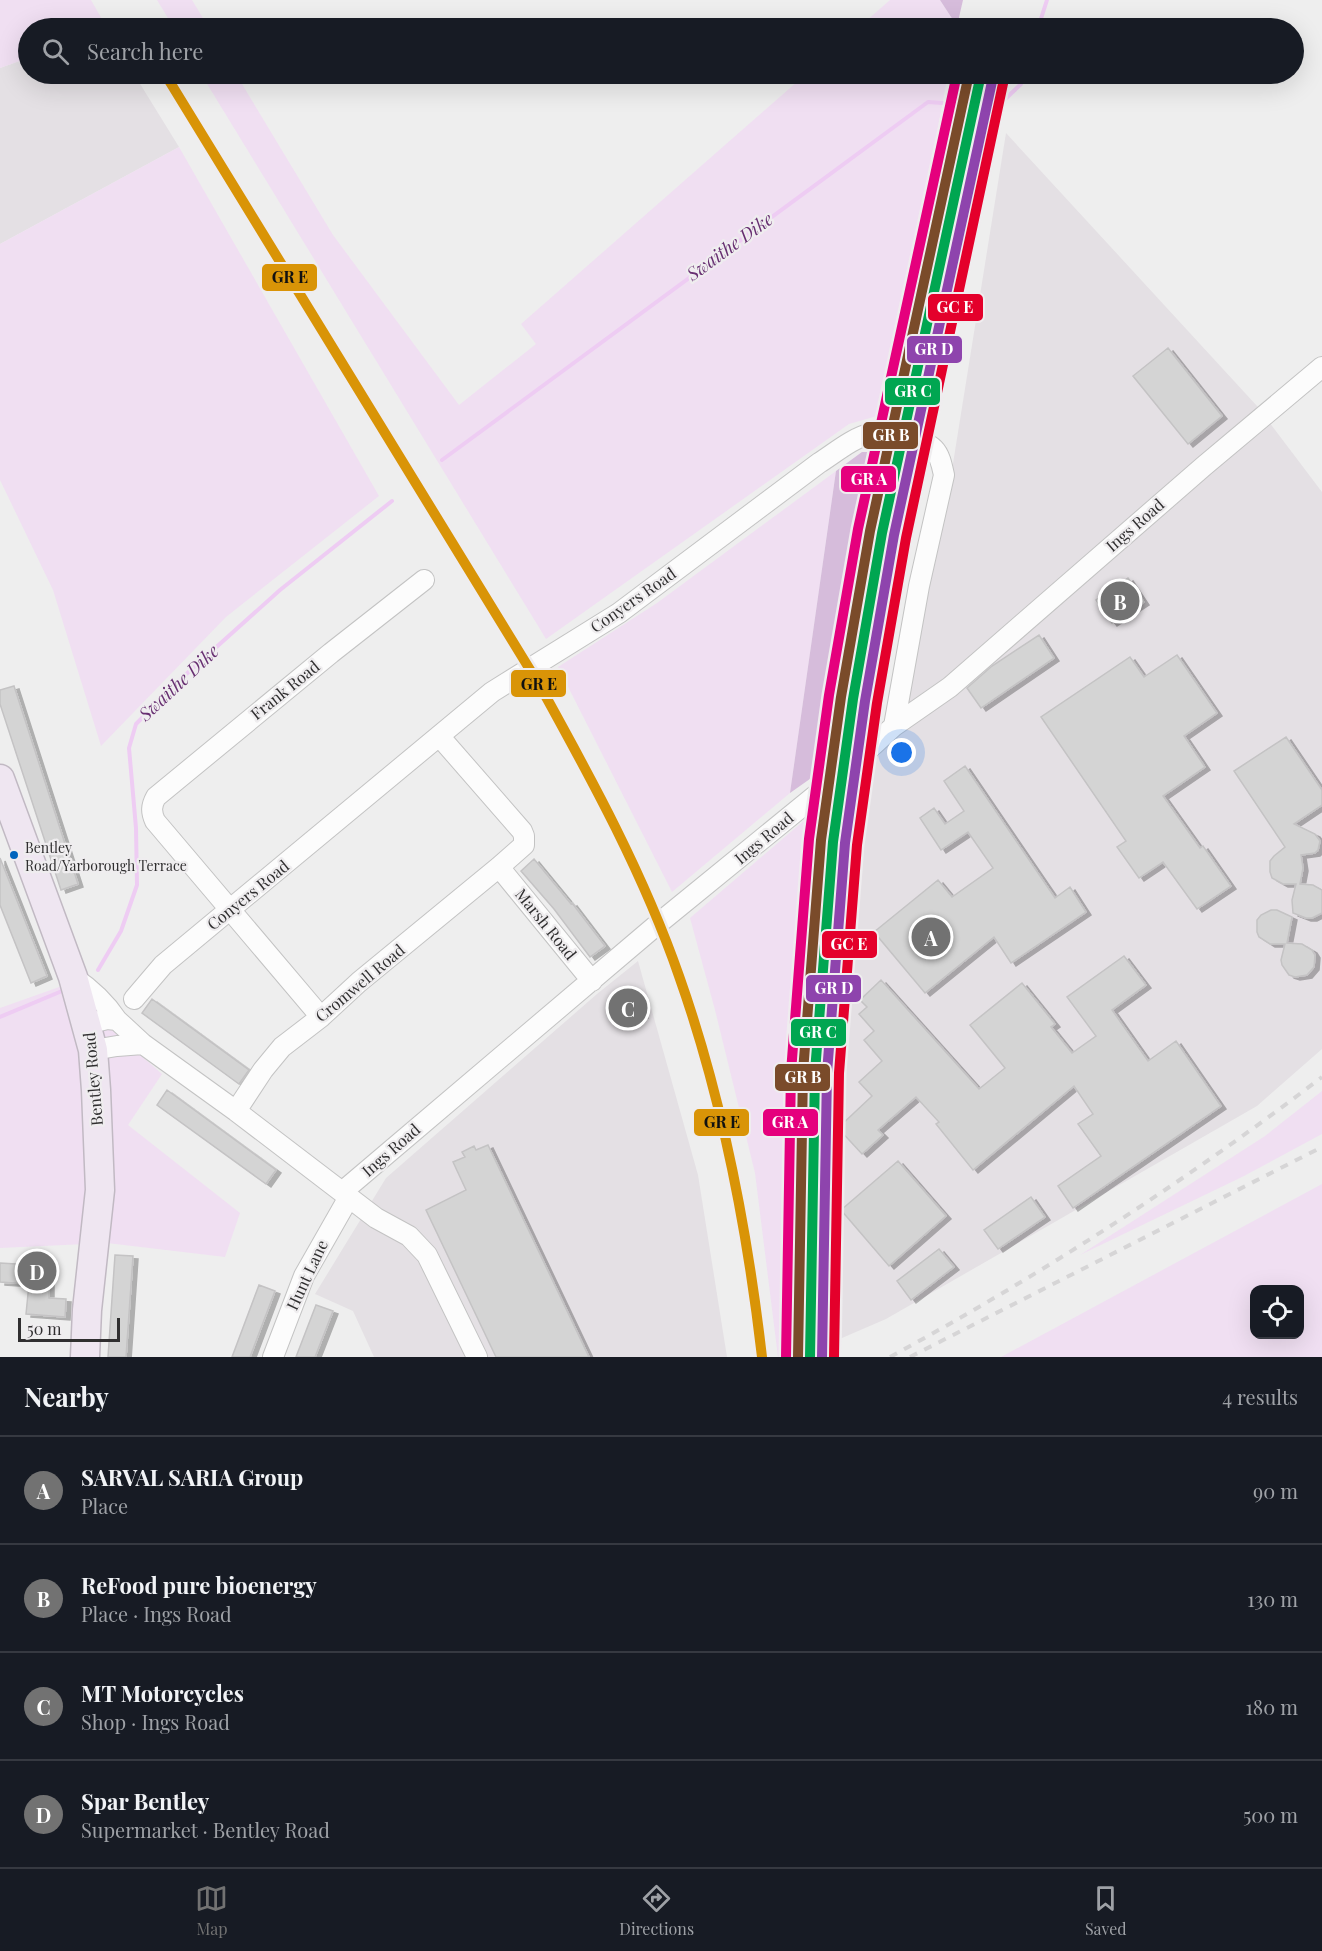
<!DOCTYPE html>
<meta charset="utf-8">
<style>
:root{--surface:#171b24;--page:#20242c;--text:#f1f3f6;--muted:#9ea1a6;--line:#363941;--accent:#727272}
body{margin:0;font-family:"Playfair Display",serif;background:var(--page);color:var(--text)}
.controls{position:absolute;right:18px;bottom:18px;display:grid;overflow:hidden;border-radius:12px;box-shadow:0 6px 24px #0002}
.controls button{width:54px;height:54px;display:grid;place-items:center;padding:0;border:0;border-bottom:2px solid var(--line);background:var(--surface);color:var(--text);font:30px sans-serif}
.scale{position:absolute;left:18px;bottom:15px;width:102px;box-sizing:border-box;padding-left:6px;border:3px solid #302f30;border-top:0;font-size:16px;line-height:21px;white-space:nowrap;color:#302f30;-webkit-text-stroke:4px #efedef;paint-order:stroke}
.you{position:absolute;left:902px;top:753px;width:21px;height:21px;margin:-15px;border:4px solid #fff;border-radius:50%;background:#1a73e8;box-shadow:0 0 0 9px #1a73e833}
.badge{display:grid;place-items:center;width:39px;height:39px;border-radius:50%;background:var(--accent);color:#fff;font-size:20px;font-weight:700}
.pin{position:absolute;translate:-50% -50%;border:3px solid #fff;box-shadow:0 2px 6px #0006}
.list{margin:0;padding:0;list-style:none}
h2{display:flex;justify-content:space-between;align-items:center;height:78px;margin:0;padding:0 24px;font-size:26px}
h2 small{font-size:20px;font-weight:400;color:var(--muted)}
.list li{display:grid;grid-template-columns:39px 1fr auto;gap:18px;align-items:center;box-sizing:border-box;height:108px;padding:0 24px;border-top:2px solid var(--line)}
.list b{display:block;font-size:22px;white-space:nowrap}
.list p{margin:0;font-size:20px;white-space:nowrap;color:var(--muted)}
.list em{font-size:20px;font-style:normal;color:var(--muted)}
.icon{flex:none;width:33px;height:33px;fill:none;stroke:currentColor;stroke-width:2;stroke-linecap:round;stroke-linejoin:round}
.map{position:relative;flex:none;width:1322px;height:1357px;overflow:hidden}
.search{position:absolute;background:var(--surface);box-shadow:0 6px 24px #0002;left:18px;right:18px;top:18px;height:66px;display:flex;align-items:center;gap:15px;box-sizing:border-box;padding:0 21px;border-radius:33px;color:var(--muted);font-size:22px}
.sheet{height:510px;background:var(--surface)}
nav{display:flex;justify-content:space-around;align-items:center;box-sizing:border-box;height:84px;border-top:2px solid var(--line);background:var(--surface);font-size:16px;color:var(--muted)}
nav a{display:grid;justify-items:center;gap:3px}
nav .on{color:var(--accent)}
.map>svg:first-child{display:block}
.built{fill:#e4e0e4}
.green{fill:#f0dff2;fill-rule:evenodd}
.forest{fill:#d6bcdb}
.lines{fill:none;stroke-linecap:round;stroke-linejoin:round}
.stream{stroke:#eeccf3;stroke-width:4}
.building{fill:#d4d4d4;stroke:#c4c3c4;stroke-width:1.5;filter:url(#shadow)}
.minor-casing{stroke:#c3c3c3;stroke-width:22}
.highway-casing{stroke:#c1b9c3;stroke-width:31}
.minor{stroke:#fcfcfc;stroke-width:20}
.highway{stroke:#efe6f1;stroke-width:28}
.rail{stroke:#d6d5d6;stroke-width:4;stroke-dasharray:8 8;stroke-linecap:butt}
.rail-1-casing{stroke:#efedef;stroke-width:15}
.rail-2-casing{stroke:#efedef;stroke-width:15}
.rail-3-casing{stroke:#efedef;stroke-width:15}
.rail-4-casing{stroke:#efedef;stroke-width:15}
.rail-5-casing{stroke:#efedef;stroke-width:15}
.rail-6-casing{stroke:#efedef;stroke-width:15}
.rail-1{stroke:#00a651;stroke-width:10}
.rail-2{stroke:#d99407;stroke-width:10}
.rail-3{stroke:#8e44ad;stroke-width:10}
.rail-4{stroke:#7a4b2a;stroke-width:10}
.rail-5{stroke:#e4002b;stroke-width:10}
.rail-6{stroke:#e5007d;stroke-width:10}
.bus-dot{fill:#0065bd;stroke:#efedef;stroke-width:2}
.labels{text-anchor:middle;stroke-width:4.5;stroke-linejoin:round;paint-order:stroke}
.bus-label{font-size:14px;fill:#302f30;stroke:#efedef;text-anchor:start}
.street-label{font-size:16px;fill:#302f30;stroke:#efedef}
.water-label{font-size:18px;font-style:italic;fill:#672f71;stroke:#efedef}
.line-badge{stroke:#efedef;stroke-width:2}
.badge-label{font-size:16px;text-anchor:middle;font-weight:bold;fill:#fff}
.pale-badge-label{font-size:16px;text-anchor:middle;font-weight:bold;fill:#111}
</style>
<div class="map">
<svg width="1322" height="1357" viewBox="0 0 1322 1357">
<defs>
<filter id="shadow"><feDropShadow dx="5" dy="3" stdDeviation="0" flood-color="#0004"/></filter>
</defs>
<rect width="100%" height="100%" fill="#eee"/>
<path class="built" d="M28,58V74H134L179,147L0,244V68Z
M1006,133L1257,406L1322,492V1049L1257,1106L886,1319L835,1341L838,940L848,848L864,763L880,755L903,625L951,476Z
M638,961L698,1175L727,1357H374L353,1311L315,1294L386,1178L597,994Z"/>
<path class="green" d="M0,0H91L107,28H28V58L0,68Z
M157,0H192L209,28H174Z
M890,0H940L957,26V28H858Z
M201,74H236L333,235L459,405L536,344L521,324L806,74H948L884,414L849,424L546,639Z
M179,147L379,496L226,617L101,746L53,590L0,480V244Z
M836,471L790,793L672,892L558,667L657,603Z
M820,807L792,1049V1357H778L755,1173L715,1010L690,918Z
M62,986L162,1074L128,1125L240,1213L225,1257L107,1243L0,1248V1008Z
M1322,1091V1134L1242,1177L1080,1255L1265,1136Z
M1322,1184V1357H1001ZM1254,1290H1300V1334H1254Z"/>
<path class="forest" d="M940,0H963L957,26Z
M862,452H879L824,769L790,793L836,471Z"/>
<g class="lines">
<path class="stream" d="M1038,28L1047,0
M442,460L928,102L997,107L1021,84L1024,74
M98,970L121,931L137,885L136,828L129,748L136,724L183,677L280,590L392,501
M0,1017L62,991"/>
</g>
<path class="building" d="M1168,348L1222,416L1188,444L1133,376Z
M1128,578L1144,602L1112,623L1096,600Z
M1039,635L1054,658L981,708L967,688L992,666Z
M1177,655L1217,713L1184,736L1205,767L1163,796L1200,848L1203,846L1231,886L1197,909L1163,862L1139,878L1117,847L1126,841L1041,717L1130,657L1144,677Z
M14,686L78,884L61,890L0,704V690Z
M1286,737L1322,790V805L1294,824L1315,834L1320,841L1318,850L1315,853L1301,855L1303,868L1300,884L1313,885L1322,890V913L1312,918H1306L1293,913L1292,900L1296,884H1283L1272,878L1270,872V861L1274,856L1285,847L1234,771Z
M965,766L1055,898L1070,887L1086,912L1011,963L994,937L925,993L874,932L938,880L952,897L993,868L968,832L941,850L920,818L934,808L945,824L964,811L944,781Z
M0,858L47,976L31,983L0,905Z
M534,859L571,904L572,903L605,946L590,957L554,909L521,871Z
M1271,910H1277L1292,917L1287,943L1302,944L1312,950L1315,955L1314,967L1307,975L1295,977L1289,975L1282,965L1281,960L1285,944H1270L1259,937L1257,932V920L1261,915Z
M1124,956L1146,985L1112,1010L1148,1061L1176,1041L1221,1106L1073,1208L1058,1186L1101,1156L1078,1124L1093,1114L1074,1086L973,1170L936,1124L939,1122L916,1097L878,1130L883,1135L862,1154L838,1128L872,1096L859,1082L882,1061L864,1040L874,1031L859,1014L867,1007L860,1000L881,980L979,1089L1005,1068L970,1025L1022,983L1055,1024L1051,1027L1072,1053L1096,1036L1067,997Z
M636,993L643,1015L620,1022L613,1000Z
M152,999L249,1070L239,1084L142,1013Z
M167,1090L276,1170L266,1184L157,1105Z
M488,1145L589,1357H496L426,1210L466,1190L453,1162L465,1157L462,1152L474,1146L476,1150Z
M898,1161L946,1216L889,1266L841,1210Z
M1031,1197L1045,1217L998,1249L984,1230Z
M939,1249L954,1267L911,1300L897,1281Z
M115,1255L133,1256L126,1357H108Z
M0,1263L49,1266V1298L66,1299L65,1317L26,1314L29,1284L0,1282Z
M259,1285L275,1291L250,1357H232Z
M316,1305L333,1311L315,1357H296Z"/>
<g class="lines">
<g class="minor-casing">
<path id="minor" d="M499,867L592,981
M73,977C91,989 105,1002 117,1020
M134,999L163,965L492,692L619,613L819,463C835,453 852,438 872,433C886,430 923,438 934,449C940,455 942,466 944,475L919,586L894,726
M321,1017L155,821C151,812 151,806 156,797L331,653L424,580
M87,1024L107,1019L117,1020L143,1044L236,1111L376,1218L409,1236L427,1255L477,1357
M93,1050L117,1046L143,1044
M236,1111L263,1070L282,1047L321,1017L359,982L499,867L524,845V836L522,831L440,737
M342,1192L659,923L843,773L894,726L950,687L1204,466L1322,367
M273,1357L304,1276L349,1197"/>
</g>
<g class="highway-casing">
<path id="highway" d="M0,779L73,977L93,1050L96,1090L100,1190L87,1310L85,1357"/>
</g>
<use href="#minor" class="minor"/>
<use href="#highway" class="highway"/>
<path class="rail" d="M890,1357C1041,1275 1186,1181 1322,1077
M910,1357L1322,1147"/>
<g class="rail-1-casing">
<path id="rail-1" d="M810,1357L815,1072L833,842L853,699L882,533L981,74"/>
</g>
<g class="rail-2-casing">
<path id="rail-2" d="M165,74L540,686C592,780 644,875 679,976C723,1100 747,1227 762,1357"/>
</g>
<g class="rail-3-casing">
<path id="rail-3" d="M822,1357L827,1073L845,843L865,701L894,535L993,77"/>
</g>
<g class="rail-4-casing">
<path id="rail-4" d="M798,1357L803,1072L821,840L841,697L870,531L969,74"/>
</g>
<g class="rail-5-casing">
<path id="rail-5" d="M834,1357L839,1073L857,845L877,703L906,538L1004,79"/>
</g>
<g class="rail-6-casing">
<path id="rail-6" d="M786,1357L791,1072L809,839L829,695L858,529L957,74"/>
</g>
<use href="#rail-1" class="rail-1"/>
<use href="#rail-2" class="rail-2"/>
<use href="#rail-3" class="rail-3"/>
<use href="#rail-4" class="rail-4"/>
<use href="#rail-5" class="rail-5"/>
<use href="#rail-6" class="rail-6"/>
</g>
<circle class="bus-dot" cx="14" cy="855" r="5"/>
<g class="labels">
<g class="bus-label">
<text x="25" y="853">Bentley<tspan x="25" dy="18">Road/Yarborough Terrace</tspan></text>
</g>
<g class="street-label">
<text transform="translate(1135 525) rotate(-41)" y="6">Ings Road</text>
<text transform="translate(633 600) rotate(-35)" y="6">Conyers Road</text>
<text transform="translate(285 690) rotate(-39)" y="6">Frank Road</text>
<text transform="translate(764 838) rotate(-40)" y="6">Ings Road</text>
<text transform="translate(248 895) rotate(-39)" y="6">Conyers Road</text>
<text transform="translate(546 924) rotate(51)" y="6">Marsh Road</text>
<text transform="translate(360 983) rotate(-40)" y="6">Cromwell Road</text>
<text transform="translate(93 1079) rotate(-95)" y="6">Bentley Road</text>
<text transform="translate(391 1150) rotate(-41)" y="6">Ings Road</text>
<text transform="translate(307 1275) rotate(-65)" y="6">Hunt Lane</text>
</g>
<g class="water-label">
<text transform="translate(730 247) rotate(-36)" y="6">Swaithe Dike</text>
<text transform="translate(179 683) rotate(-43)" y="6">Swaithe Dike</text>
</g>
</g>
<g class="line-badge">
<rect x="261" y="263" width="57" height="29" rx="6" fill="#d99407"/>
<rect x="927" y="293" width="57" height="29" rx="6" fill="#e4002b"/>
<rect x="906" y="335" width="57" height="29" rx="6" fill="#8e44ad"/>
<rect x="884" y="377" width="57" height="29" rx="6" fill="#00a651"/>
<rect x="862" y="421" width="57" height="29" rx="6" fill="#7a4b2a"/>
<rect x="840" y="465" width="57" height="28" rx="6" fill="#e5007d"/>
<rect x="510" y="669" width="57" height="29" rx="6" fill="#d99407"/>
<rect x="821" y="930" width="57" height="29" rx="6" fill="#e4002b"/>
<rect x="805" y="974" width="57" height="29" rx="6" fill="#8e44ad"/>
<rect x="790" y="1018" width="57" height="29" rx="6" fill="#00a651"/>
<rect x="774" y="1063" width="57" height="29" rx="6" fill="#7a4b2a"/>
<rect x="693" y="1108" width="57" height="29" rx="6" fill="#d99407"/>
<rect x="762" y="1108" width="57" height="29" rx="6" fill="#e5007d"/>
</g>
<g class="badge-label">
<text x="955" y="313">GC E</text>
<text x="934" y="355">GR D</text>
<text x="913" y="397">GR C</text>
<text x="891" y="441">GR B</text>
<text x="869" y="485">GR A</text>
<text x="849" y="950">GC E</text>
<text x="834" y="994">GR D</text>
<text x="818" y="1038">GR C</text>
<text x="803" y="1083">GR B</text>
<text x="790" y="1128">GR A</text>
</g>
<g class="pale-badge-label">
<text x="290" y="283">GR E</text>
<text x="539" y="690">GR E</text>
<text x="722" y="1128">GR E</text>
</g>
</svg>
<div class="controls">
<button><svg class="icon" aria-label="locate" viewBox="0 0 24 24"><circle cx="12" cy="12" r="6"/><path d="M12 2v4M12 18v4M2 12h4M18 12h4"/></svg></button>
</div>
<div class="scale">50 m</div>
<div class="you"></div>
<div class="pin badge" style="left:931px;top:937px">A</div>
<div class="pin badge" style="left:1120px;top:601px">B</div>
<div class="pin badge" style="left:628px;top:1008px">C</div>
<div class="pin badge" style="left:37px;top:1271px">D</div>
<div class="search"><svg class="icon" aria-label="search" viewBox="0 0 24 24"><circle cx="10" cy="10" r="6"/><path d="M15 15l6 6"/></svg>Search here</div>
</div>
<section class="sheet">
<h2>Nearby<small>4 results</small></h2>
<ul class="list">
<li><span class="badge">A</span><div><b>SARVAL SARIA Group</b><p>Place</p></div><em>90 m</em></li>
<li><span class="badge">B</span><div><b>ReFood pure bioenergy</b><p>Place · Ings Road</p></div><em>130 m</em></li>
<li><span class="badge">C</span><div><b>MT Motorcycles</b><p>Shop · Ings Road</p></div><em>180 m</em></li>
<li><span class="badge">D</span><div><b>Spar Bentley</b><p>Supermarket · Bentley Road</p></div><em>500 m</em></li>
</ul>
</section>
<nav>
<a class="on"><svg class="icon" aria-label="map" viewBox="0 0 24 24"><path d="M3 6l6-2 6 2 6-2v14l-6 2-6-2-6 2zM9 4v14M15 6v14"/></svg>Map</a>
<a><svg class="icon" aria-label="directions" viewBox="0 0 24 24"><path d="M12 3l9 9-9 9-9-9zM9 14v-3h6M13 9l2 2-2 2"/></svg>Directions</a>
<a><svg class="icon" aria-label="saved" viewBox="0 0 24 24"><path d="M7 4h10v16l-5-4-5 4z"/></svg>Saved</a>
</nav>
